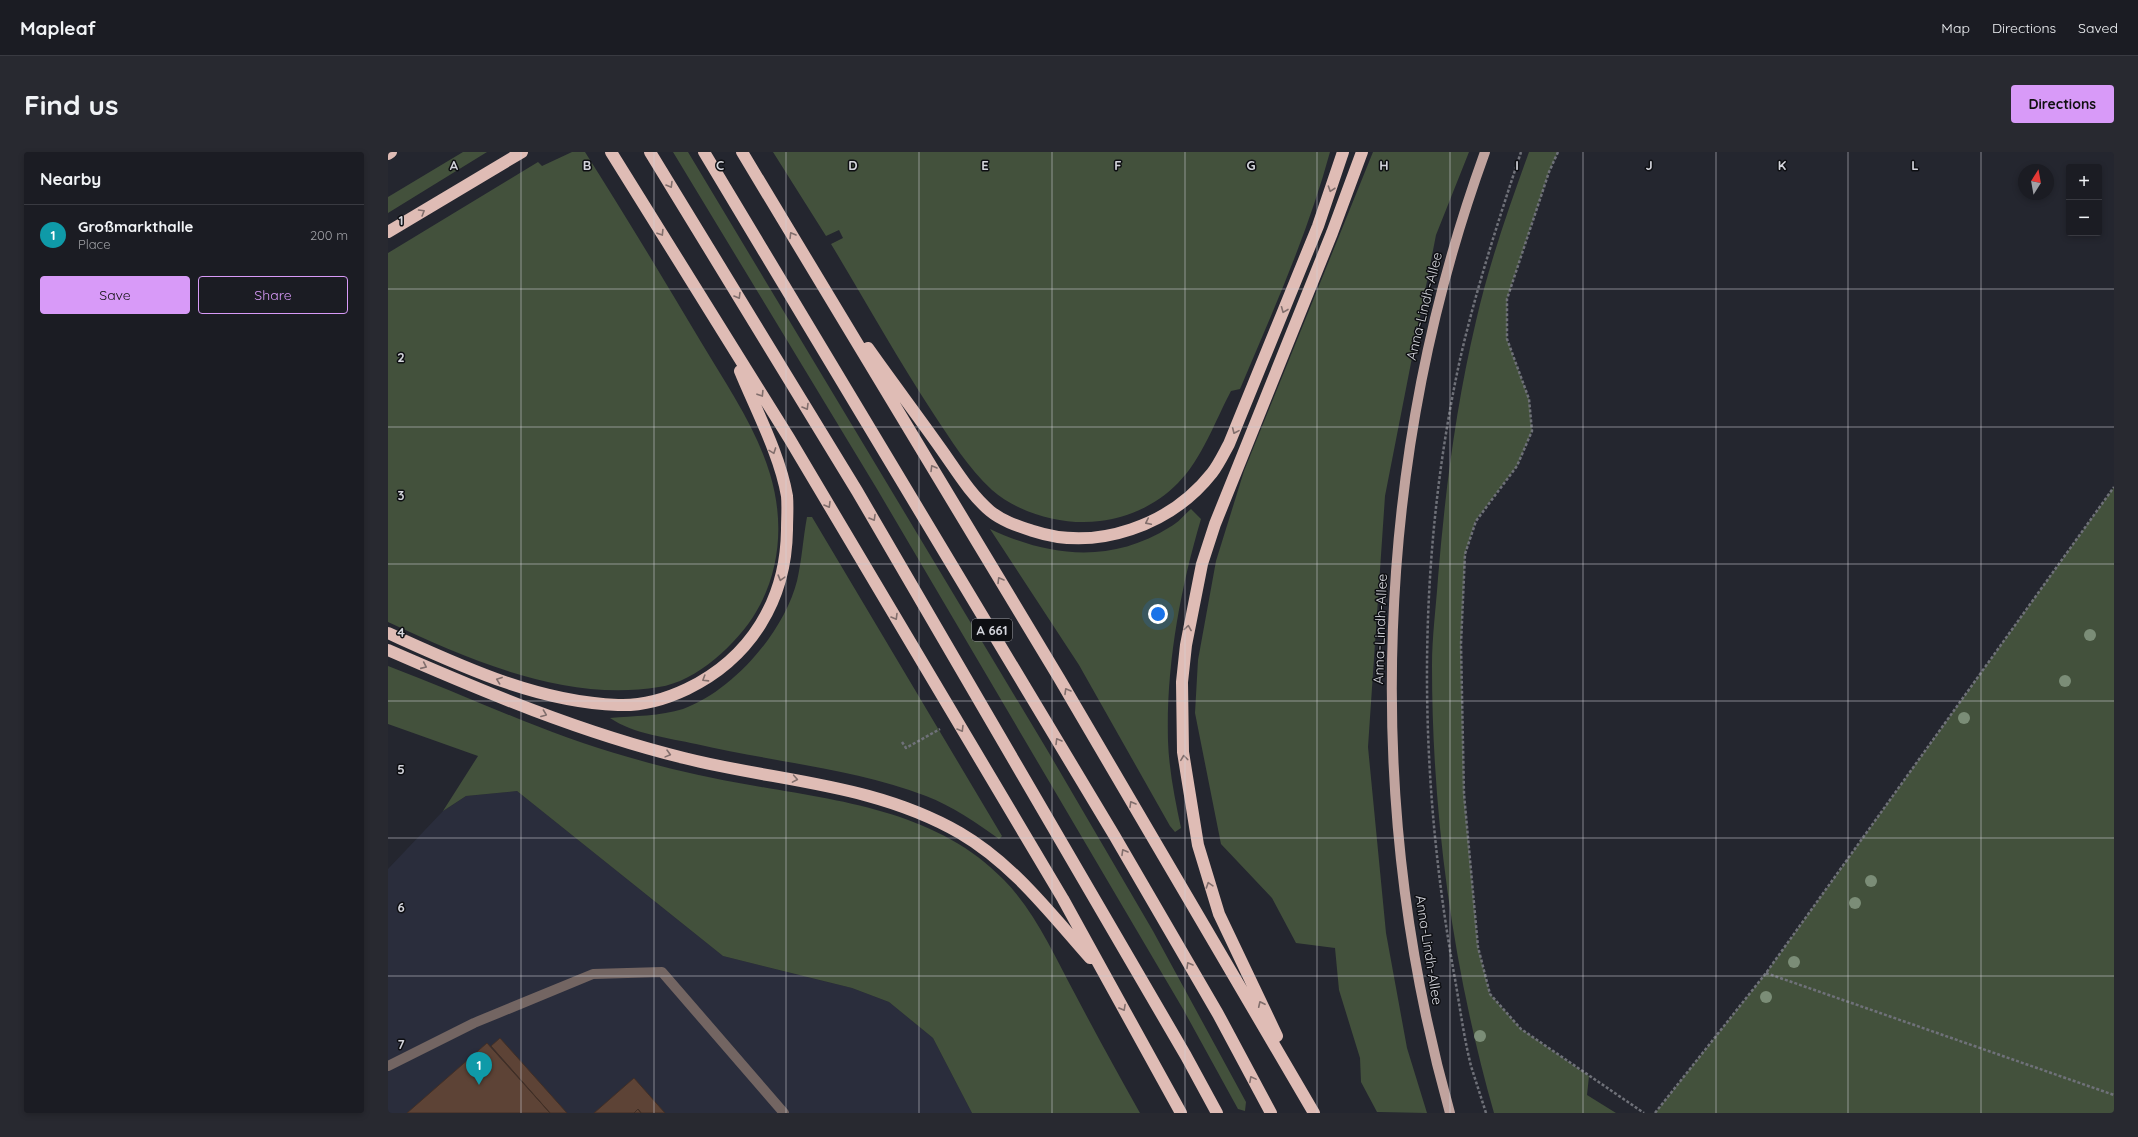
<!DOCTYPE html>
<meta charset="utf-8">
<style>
:root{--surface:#1b1c23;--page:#282930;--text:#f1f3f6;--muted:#a0a1a6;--line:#393a41;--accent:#d89af8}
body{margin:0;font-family:Quicksand,sans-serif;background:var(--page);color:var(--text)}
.controls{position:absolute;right:12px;top:12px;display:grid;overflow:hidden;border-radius:4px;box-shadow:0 2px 6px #0003}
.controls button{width:36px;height:36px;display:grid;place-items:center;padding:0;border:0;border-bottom:1px solid var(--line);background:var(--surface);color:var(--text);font:20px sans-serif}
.compass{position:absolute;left:1630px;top:12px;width:36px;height:36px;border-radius:50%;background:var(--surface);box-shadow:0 2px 6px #0003;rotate:11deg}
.you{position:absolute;left:770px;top:462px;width:14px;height:14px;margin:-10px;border:3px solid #fff;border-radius:50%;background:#1a73e8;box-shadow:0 0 0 6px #1a73e833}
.badge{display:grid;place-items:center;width:26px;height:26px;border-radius:50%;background:var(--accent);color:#fff;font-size:13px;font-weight:700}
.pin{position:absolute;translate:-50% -33px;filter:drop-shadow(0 1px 2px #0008)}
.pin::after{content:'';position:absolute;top:21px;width:14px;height:12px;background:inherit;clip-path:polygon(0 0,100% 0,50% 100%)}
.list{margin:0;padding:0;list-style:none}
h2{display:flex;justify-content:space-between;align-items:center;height:52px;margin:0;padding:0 16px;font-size:17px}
h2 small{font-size:13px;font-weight:400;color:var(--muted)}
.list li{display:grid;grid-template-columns:26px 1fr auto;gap:12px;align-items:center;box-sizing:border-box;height:60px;padding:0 16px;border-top:1px solid var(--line)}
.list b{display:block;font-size:15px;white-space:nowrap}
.list p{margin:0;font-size:13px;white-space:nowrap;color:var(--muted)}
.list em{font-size:13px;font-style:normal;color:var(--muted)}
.actions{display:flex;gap:8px;padding:12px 16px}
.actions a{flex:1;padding:9px 0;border:1px solid var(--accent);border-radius:4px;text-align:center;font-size:14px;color:var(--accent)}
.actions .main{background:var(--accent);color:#111}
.map{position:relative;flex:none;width:1726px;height:961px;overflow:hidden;border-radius:4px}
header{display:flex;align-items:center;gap:24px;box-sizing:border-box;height:56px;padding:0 20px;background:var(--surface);border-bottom:1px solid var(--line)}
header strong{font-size:19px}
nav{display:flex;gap:22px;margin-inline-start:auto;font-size:14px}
.intro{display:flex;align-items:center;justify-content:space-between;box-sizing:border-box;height:96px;padding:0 24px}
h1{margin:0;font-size:28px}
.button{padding:10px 18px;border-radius:4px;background:var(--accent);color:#111;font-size:14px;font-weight:700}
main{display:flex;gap:24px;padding:0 24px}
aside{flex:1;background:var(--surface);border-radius:4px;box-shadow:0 2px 6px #0003}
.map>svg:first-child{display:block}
.built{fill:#2a2d3c}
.green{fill:#43513c}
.building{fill:#5d4336;stroke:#412f26}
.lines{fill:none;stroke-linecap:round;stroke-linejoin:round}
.path{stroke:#6f7179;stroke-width:2.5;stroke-dasharray:3 2;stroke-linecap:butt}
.minor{stroke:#736562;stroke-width:10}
.major{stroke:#c0a39e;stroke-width:10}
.highway{stroke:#dfbcb5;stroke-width:12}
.tree{fill:#7b8d77}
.oneway{stroke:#816e6c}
.grid{fill:none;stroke:#d4d5dc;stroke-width:1;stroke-opacity:0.55}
.labels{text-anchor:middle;stroke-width:3;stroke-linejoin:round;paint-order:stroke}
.shield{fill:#0e0f13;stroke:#999aa0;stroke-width:1}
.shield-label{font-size:13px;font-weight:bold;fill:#d4d5dc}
.street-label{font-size:14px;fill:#d4d5dc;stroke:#0e0f13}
.grid-label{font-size:13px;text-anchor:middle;font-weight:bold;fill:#d4d5dc;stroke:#0e0f13;stroke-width:3;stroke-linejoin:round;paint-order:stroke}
</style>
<header>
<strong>Mapleaf</strong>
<nav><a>Map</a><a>Directions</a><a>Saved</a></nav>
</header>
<div class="intro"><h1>Find us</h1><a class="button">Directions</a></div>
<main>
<aside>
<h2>Nearby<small></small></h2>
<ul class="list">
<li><span class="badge" style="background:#0f9aa8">1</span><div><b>Großmarkthalle</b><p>Place</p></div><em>200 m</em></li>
</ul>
<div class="actions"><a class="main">Save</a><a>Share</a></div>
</aside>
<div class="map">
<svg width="1726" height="961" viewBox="0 0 1726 961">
<rect width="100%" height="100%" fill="#24262f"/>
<path class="built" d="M129,639L335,804L464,836L501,850L545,886L584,961H0V717L55,659L78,644Z"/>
<path class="green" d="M75,0H99L0,61V45Z
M184,0H197C237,63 275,126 313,190C338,232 368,275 382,322C396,368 393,418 368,460C350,491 308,530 271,535C177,550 84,509 0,470V101L150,10L154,14Z
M285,0H300L661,601L765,779L858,950L857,959L850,957L795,857L489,337Z
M385,0H942C920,81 885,159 852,237L843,239C827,269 814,307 790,331C770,352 740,366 712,369C677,374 631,362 604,338C580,316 563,288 545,261C509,206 477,148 443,92L455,86L451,78L438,84Z
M985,0H1081L1048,83L997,344L980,595L998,781L1019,896L1039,961L989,960L973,930L972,906L951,838L947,796L908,791L884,746L833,692L807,561L810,508L828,409L856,319Z
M1141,0H1170L1161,20L1119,147V187L1141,247L1144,279L1129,314L1088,368L1077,402L1073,492L1076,642L1090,795L1102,842L1133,877L1201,924L1199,943L1228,961H1106C1065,817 1044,665 1044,514C1044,485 1048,455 1050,426C1057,340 1068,254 1088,169C1101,112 1121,55 1141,0Z
M1726,335V961H1267L1378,821Z
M803,357L813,367C792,438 778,514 780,589C781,618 787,648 793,676L787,680L782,674L691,513L602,377C662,405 723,412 782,375C790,371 796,363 803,357Z
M419,365H424L614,684L611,687C589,671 564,654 538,644C464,616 385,610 308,592C281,586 245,582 222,566C245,564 273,564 295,557C345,539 396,480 409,429C414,408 415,386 419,365Z
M0,514C80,544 157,582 240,605C280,617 321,626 362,633C452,649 549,659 616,728C647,760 666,803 687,842C708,882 730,922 752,961H584L545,886L501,850L464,836L335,804L129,639L78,644L55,659L90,604L0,572Z"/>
<path class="building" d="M112,886L179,961H162L103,894Z
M99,891L162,961H19Z
M246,926L277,961H253L250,957L246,961H206Z
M250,957L253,961H246Z"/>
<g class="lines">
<path class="path" d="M1170,0L1161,20L1119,147V187L1141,247L1144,279L1129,314L1088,369L1077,402L1073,492L1076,642L1090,795L1102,842L1133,877L1256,961
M514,590L518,596L552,577
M1378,821L1726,943
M1098,961C1093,945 1088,930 1083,914C1076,886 1072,856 1067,827C1030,625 1028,413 1071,212C1087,140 1110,70 1133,0
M1267,961L1378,821L1726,335"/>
<path class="minor" d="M0,914L86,871L205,822L274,820L396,961"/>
<path class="major" d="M1062,961C974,648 986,306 1097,0"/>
<path class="highway" d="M223,0L401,286L675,747L793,961
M262,0L469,339L798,904L829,961
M316,0L726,683L830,862L883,961
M354,0L671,526L926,961
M0,2L3,0
M0,80L134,0
M480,196C504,230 529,263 553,297C568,318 582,342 602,359C614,369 630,374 645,379C709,400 783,373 824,321C831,312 836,301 841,292L930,74L955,0
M0,481C73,514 148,550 230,553C254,554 278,547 299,537C363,506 398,448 399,378C399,367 400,355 399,344C392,303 368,258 352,219
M0,498C96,540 194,581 296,606C391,630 485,631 572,681C625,712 662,761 702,806
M889,884L831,762L810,693L795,600L794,530L798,493L814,412L827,372L944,81L974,0"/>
</g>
<g class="tree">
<circle cx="1702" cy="483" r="6"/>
<circle cx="1677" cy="529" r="6"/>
<circle cx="1576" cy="566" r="6"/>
<circle cx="1483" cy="729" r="6"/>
<circle cx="1467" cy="751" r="6"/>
<circle cx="1406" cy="810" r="6"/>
<circle cx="1378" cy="845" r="6"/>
<circle cx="1092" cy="884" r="6"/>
</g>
<defs><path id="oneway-chevron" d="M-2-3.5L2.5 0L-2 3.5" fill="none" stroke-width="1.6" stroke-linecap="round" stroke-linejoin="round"/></defs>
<g class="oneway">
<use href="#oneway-chevron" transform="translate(282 33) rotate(59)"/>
<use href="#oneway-chevron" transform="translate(943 37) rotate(109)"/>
<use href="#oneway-chevron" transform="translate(34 60) rotate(-31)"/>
<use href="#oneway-chevron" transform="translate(273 81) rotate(58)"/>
<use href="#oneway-chevron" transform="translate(404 83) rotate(-121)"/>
<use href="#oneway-chevron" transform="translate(350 144) rotate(59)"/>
<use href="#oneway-chevron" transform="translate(896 158) rotate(112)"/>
<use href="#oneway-chevron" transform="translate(373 242) rotate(58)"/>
<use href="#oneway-chevron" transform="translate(418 255) rotate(59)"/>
<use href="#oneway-chevron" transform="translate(847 279) rotate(114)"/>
<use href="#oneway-chevron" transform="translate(385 299) rotate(70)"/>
<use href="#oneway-chevron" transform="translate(545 316) rotate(-121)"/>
<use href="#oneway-chevron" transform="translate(440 353) rotate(59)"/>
<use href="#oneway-chevron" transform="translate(485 366) rotate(60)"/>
<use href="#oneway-chevron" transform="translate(760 370) rotate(154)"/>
<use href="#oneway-chevron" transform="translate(393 426) rotate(106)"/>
<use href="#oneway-chevron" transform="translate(612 428) rotate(-121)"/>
<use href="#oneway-chevron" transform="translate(507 465) rotate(59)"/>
<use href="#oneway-chevron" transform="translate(800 476) rotate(-81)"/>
<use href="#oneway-chevron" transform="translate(36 514) rotate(24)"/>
<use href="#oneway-chevron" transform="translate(317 527) rotate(148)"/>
<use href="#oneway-chevron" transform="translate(111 528) rotate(-160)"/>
<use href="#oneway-chevron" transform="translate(679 539) rotate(-120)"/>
<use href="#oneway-chevron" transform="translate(156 562) rotate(21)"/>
<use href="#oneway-chevron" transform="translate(573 577) rotate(59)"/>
<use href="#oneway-chevron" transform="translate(670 589) rotate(-121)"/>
<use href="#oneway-chevron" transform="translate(280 602) rotate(15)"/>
<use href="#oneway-chevron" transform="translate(796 606) rotate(-97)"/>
<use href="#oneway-chevron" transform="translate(407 627) rotate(10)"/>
<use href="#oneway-chevron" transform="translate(744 652) rotate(-120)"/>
<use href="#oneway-chevron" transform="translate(736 700) rotate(-120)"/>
<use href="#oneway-chevron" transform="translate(821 733) rotate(-108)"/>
<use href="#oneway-chevron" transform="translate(801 813) rotate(-120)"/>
<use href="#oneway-chevron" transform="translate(873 852) rotate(-115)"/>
<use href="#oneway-chevron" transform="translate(735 856) rotate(61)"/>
<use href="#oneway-chevron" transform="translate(864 927) rotate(-118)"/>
</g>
<path class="grid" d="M133,0V961M266,0V961M398,0V961M531,0V961M664,0V961M797,0V961M929,0V961M1062,0V961M1195,0V961M1328,0V961M1460,0V961M1593,0V961M0,137H1726M0,275H1726M0,412H1726M0,549H1726M0,686H1726M0,824H1726"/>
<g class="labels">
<rect class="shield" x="584" y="467" width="40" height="22" rx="3"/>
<g class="shield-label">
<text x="604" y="483">A 661</text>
</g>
<g class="street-label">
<text transform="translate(1036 154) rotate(-76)" y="5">Anna-Lindh-Allee</text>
<text transform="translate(992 477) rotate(-88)" y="5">Anna-Lindh-Allee</text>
<text transform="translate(1041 798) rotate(81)" y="5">Anna-Lindh-Allee</text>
</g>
</g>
<g class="grid-label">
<text x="66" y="18">A</text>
<text x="199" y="18">B</text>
<text x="332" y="18">C</text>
<text x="465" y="18">D</text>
<text x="597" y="18">E</text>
<text x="730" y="18">F</text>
<text x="863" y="18">G</text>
<text x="996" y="18">H</text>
<text x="1129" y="18">I</text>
<text x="1261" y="18">J</text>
<text x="1394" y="18">K</text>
<text x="1527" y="18">L</text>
<text x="13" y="73">1</text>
<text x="13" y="210">2</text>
<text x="13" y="348">3</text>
<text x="13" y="485">4</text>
<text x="13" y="622">5</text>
<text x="13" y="760">6</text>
<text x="13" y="897">7</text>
</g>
</svg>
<div class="controls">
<button>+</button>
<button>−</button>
</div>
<svg class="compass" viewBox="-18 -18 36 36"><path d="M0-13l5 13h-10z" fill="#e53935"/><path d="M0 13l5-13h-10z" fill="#a0a1a6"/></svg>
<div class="you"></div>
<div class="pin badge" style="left:91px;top:933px;background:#0f9aa8">1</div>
</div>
</main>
